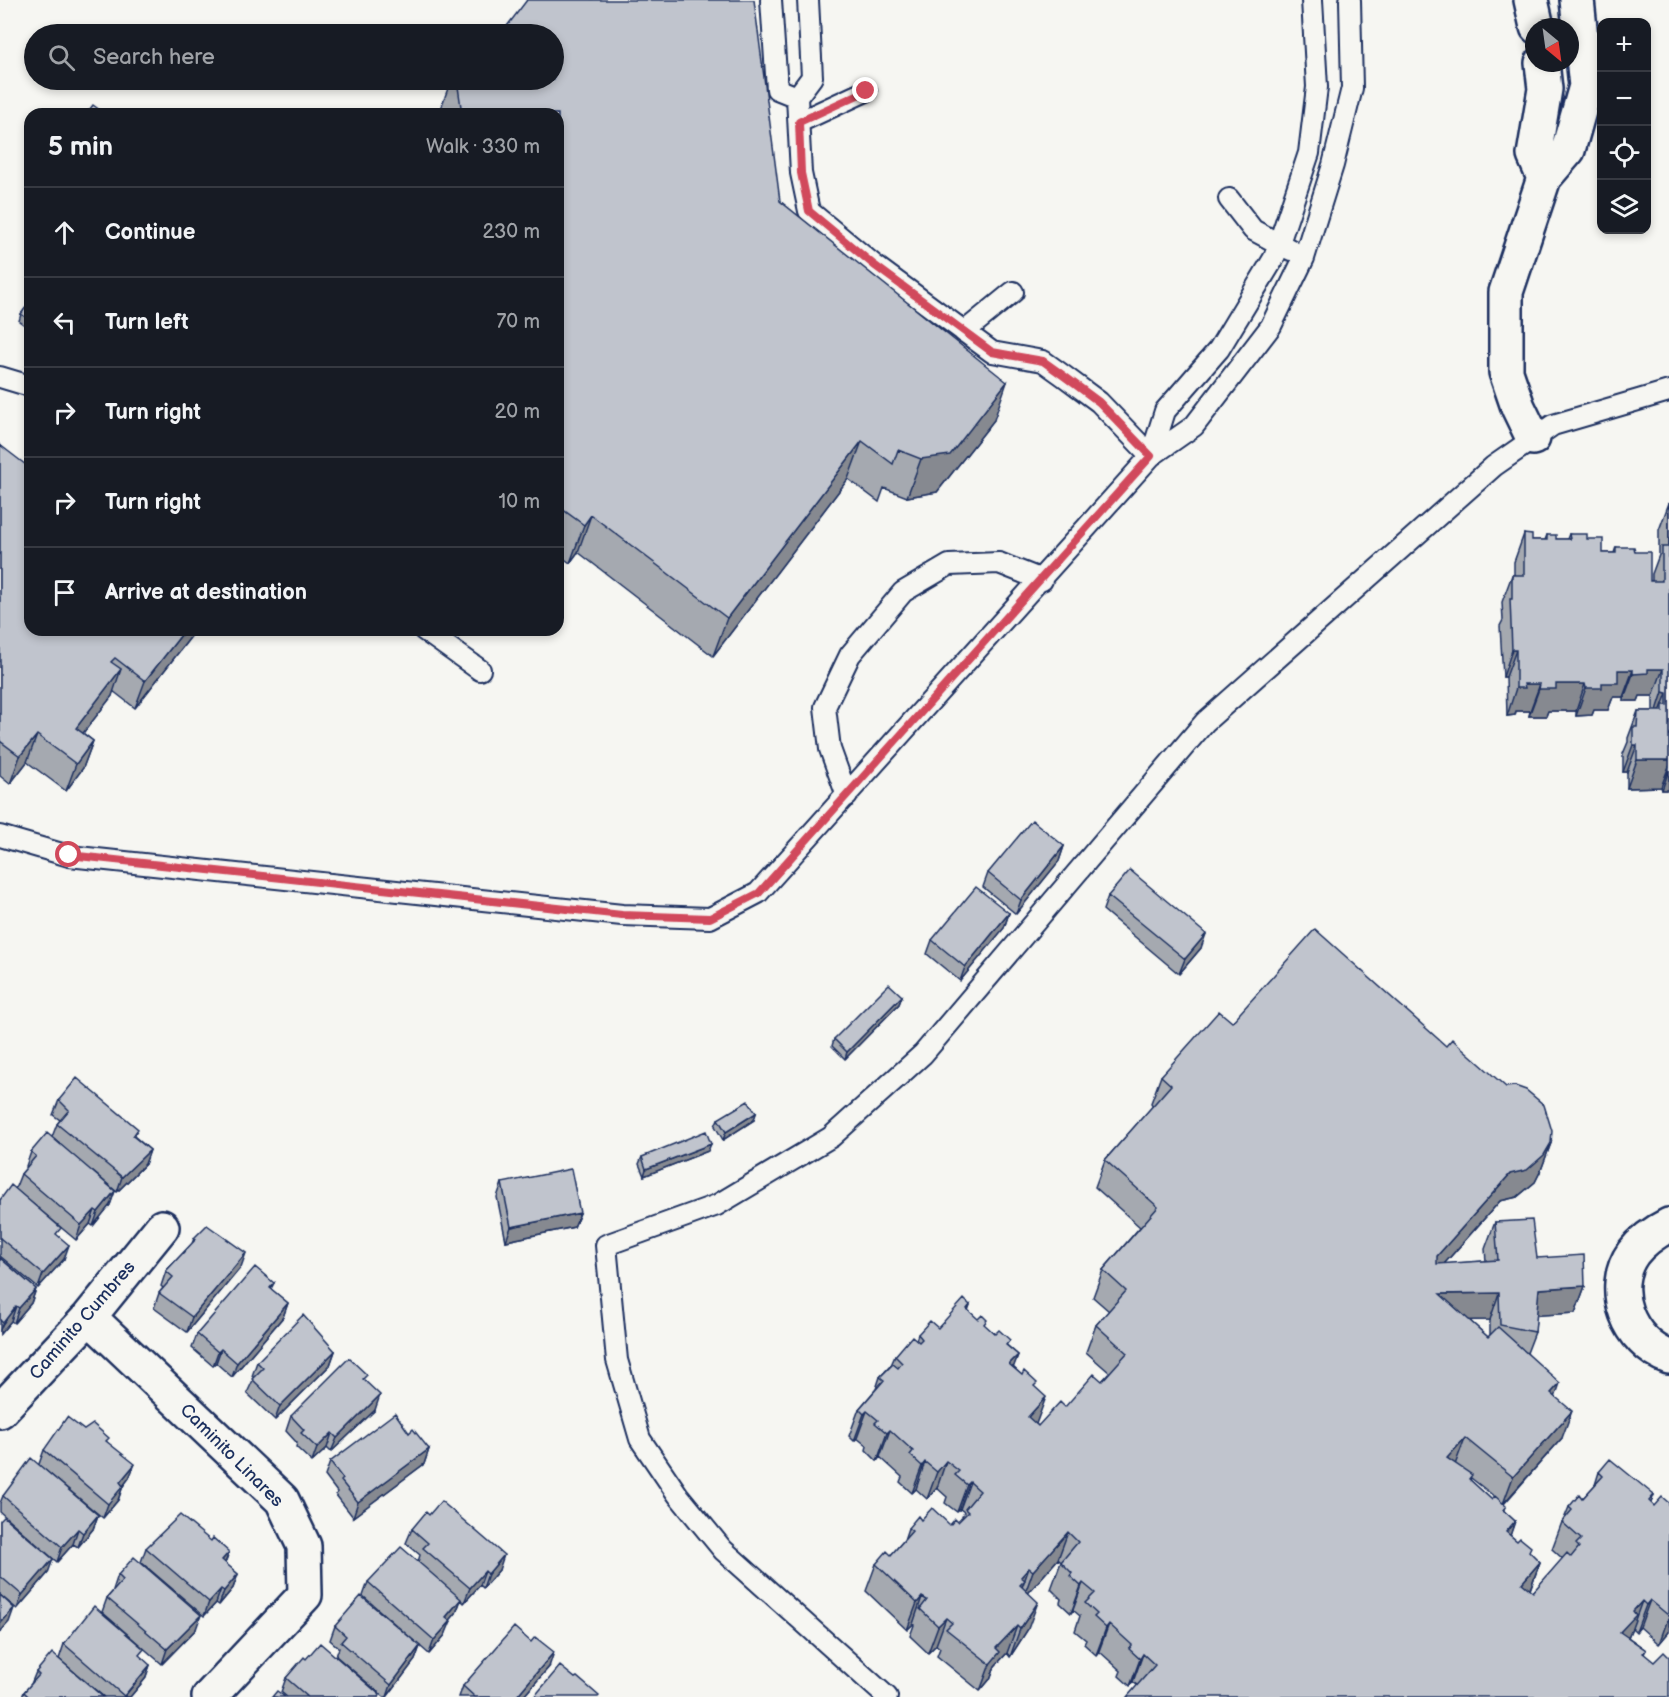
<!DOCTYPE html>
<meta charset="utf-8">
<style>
:root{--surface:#171b24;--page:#20242c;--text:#f1f3f6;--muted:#9ea1a6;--line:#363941}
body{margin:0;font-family:"Balsamiq Sans",sans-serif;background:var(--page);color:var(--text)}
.controls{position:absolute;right:18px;top:18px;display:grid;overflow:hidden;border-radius:12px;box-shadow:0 3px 9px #0003}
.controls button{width:54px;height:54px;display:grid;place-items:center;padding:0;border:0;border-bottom:2px solid var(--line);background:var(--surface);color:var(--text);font:30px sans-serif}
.compass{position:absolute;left:1525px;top:18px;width:54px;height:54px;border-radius:50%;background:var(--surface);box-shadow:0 3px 9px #0003;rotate:151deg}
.stop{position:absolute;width:18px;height:18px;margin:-14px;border:4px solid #d1495b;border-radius:50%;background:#fff}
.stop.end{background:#d1495b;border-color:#fff;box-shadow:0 2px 6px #0008}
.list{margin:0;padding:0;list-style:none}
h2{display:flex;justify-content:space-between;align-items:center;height:78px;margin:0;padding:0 24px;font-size:26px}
h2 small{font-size:20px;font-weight:400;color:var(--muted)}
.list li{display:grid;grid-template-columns:39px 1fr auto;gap:18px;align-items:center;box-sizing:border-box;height:90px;padding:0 24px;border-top:2px solid var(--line)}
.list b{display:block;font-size:22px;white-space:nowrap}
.list em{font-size:20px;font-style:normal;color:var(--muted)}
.icon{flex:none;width:33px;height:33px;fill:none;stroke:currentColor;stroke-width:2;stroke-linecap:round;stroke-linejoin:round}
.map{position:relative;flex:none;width:1669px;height:1697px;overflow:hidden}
.search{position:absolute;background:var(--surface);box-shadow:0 3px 9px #0003;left:24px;top:24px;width:540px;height:66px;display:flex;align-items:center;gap:15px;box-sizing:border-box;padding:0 21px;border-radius:33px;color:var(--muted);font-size:22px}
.panel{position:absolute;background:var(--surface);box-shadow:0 3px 9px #0003;left:24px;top:108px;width:540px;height:528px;border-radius:18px}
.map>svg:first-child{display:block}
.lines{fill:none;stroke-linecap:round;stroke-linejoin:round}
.lane-casing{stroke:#1b2f5e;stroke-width:24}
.street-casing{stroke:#1b2f5e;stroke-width:38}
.lane{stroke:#f6f6f2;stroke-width:20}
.street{stroke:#f6f6f2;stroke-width:33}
.wall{fill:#a5a9b0;stroke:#1b2f5e;stroke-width:1.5;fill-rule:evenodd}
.shaded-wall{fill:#868990;stroke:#1b2f5e;stroke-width:1.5}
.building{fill:#c0c4cd;stroke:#1b2f5e;stroke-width:1.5}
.route{stroke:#d1495b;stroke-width:8}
.labels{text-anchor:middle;stroke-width:5;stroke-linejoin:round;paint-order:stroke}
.street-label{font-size:18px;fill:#1b2f5e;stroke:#f6f6f2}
</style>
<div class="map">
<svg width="1669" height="1697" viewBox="0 0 1669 1697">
<rect width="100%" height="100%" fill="#f6f6f2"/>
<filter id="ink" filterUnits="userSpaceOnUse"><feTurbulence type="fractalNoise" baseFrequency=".0167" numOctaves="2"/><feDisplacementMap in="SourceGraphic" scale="12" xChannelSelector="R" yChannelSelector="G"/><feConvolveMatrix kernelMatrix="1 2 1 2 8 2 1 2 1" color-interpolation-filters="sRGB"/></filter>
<g filter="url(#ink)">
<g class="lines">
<g class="lane-casing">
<path id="lane" d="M771,0L777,89L797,97
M808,0L812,77L797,97L801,173L809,211L874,265L992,352L1043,361L1064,376L1099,402L1151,456
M799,122L866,91
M1229,199L1253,230L1291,250
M964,332L1013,292
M0,377L30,386
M1151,456L1165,411L1219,349L1274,258L1309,153L1317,87L1312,0
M424,630L480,670
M847,796L830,749L825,707L850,655L903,592L949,565L999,563L1042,580
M0,836L69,856L622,915L710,918L758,893L1151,456L1194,426L1271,326L1304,258L1333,165L1352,88L1350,0
M887,1697L723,1550L678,1495L640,1439L617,1360L606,1245L717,1205L831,1137L923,1054L1205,722L1494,466L1553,425L1669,391"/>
</g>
<g class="street-casing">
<path id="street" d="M1531,0L1537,27
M1542,63L1545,89L1534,155L1544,178
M1533,438L1518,407L1506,372V292L1544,178L1568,150L1586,86L1577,0
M1669,1225C1655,1232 1643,1240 1633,1253C1607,1289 1629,1343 1669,1357
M89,1317L282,1500L304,1546L305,1595L209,1697
M0,1411L89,1317L162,1227"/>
</g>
<use href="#lane" class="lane"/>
<use href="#street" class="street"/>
</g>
<path class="wall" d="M451,80H554L780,201L994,420L937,492L907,497L884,488L879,502L848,479L713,656L578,552L570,563L558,554V114H443L442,105Z
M30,302V329L19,321L21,314Z
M0,445L196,630L135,708L113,691L112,696L83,733L93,741L83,768L66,791L27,762L10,784L0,776Z
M1669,503V790H1662L1661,787L1627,788V772H1623V754L1628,742V738L1638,711H1653V696H1640L1638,701H1623V697H1613L1608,710H1594L1592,715L1576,716V711H1548L1546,716H1529L1530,711H1516L1515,715L1507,716L1506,677H1503L1500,626L1503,620L1502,602L1512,575H1514V562L1524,534L1532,540H1545L1547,535L1556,539H1567L1569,534L1587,539L1603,553H1614L1616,547L1635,552L1650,581H1652V574L1659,555V530Z
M1064,846L1059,861L1016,914L983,887L988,873Z
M1108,896L1201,948L1179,974L1103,910Z
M1009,913L1004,928L960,981L927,954L932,940Z
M902,996L899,1004L845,1059L832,1046L834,1039Z
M1232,1022L1551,1143L1541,1170L1535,1182L1517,1197L1500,1201L1444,1264L1486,1261L1485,1249L1495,1222L1537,1258L1585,1286L1575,1313L1536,1315L1535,1332L1527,1353L1555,1396L1562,1438L1504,1504V1511L1515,1521L1510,1535L1540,1562L1530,1590L1533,1592L1563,1559L1552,1549L1562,1522L1564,1519L1569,1507L1582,1499L1595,1485L1599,1472L1654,1495L1651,1503L1654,1506L1669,1503V1632L1659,1644L1640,1627L1636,1632L1632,1628L1631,1630L1628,1637L1646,1650L1644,1654L1669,1697L1137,1685L1133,1682L1130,1686L1119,1676L1121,1671L1099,1651L1096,1655L1084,1644L1086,1640L1075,1631L1080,1616L1073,1610L1071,1613L1060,1603L1061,1599L1051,1589L1061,1562L1058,1559L1028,1593V1629L1010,1657L1007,1653L995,1666L990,1679L980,1691L937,1656L940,1648L936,1645L928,1653L910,1636L914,1625L913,1624L907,1630L866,1591L876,1564L891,1555L904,1540L908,1528L921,1520L950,1525L958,1522L961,1519L964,1512L960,1509L957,1512L945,1503L947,1497L937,1488L927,1499L916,1489L912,1493L900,1482L902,1477L880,1457L877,1461L866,1450L867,1446L857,1438L854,1441L849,1436L859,1409L876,1389L880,1377L891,1365L895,1356L916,1340L918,1334L938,1328L970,1305L968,1311L1018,1355L1013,1367L1035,1388L1036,1424L1038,1426L1102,1381L1110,1373L1086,1352L1096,1325L1109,1311L1093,1297L1103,1270L1140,1227L1095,1187L1105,1160L1153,1106L1151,1103L1161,1076ZM1469,1320H1490V1336L1488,1337ZM1471,1478L1495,1497L1492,1500L1470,1480Z
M59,1100L135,1137L150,1150L145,1164L117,1192L92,1171L115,1191L110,1205L93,1226L90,1224L76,1240L15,1189L21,1174L27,1167L26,1166L31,1152L52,1137L57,1124L60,1120L53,1115Z
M756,1113L754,1120L723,1140L715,1126L718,1119Z
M708,1151L644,1176L639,1164L642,1157Z
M502,1183L580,1213L574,1227L506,1241L497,1197Z
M0,1200L64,1259L38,1288L0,1256Z
M194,1238L241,1267L187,1332L154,1308L159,1293L163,1288L161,1286L166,1271L192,1244Z
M0,1258L36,1289L31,1303L14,1323L11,1321L0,1334Z
M274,1283L271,1289L288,1303L283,1317L232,1377L216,1363L213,1366L192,1348L197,1334Z
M335,1351L330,1365L275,1420L247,1393L254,1378L252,1376L257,1362Z
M365,1381L375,1410L331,1452L327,1448L312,1462L296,1447L297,1443L286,1431L291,1416Z
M84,1430L107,1442L129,1478L123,1486L118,1500L103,1518L45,1470L98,1515L93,1529L78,1547L73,1544L57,1562L0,1512V1503L3,1496L39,1464L44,1450Z
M409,1433L429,1449L424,1464L353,1517L336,1495L337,1492L325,1476L330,1462Z
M0,1521L48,1573L17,1609L0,1595Z
M412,1529L499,1570L483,1588L480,1585L464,1603L461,1600L456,1613L450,1620L445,1635L429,1654L363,1596L368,1582L418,1562L420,1555L406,1543Z
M211,1541L229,1552L225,1563L238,1574L233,1588L219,1605L216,1603L204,1616L141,1562L146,1548Z
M118,1575L196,1629L162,1664L102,1612L107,1598L114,1590H113Z
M335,1626L420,1646L415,1660L387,1697H384L336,1656L339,1648L330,1640Z
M64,1644L150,1665L145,1679L130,1697H104L59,1659Z
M306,1659L380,1697H287L281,1692L286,1678Z
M549,1667L523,1697H459L463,1686Z
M36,1672L103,1697H22L24,1692L31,1684Z"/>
<path class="shaded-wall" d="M1007,382L994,420L937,492L907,497L921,459Z
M862,441L848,479L713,656L727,618Z
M591,515L578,552L570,563L584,525Z
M185,630H196L135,708L145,681Z
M1512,650H1516L1506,677H1503Z
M121,669L112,696L66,755L76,728Z
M1648,669H1663L1653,696H1640L1638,701H1623L1633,674Z
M1618,670H1633L1623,697H1613L1608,710H1594L1592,715L1576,716L1586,688L1602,683Z
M1524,684H1540L1530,711H1516L1515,715L1507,716L1516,688Z
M1556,684H1585L1576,711H1548L1546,716H1529L1539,689Z
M1663,692L1667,693L1657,720H1654Z
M37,735L27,762L10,784L20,756Z
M93,741L83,768L66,791L76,764Z
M1633,745H1637L1627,772H1623Z
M1637,760H1669V766L1661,787L1627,788Z
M1669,770V790H1662Z
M1064,846L1059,861L1016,914L1021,900Z
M1009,913L1004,928L960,981L965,967Z
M1206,934L1201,948L1179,974L1185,959Z
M902,996L899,1004L845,1059L847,1052Z
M756,1113L754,1120L723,1140L726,1132Z
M1551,1143L1541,1170L1535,1182L1517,1197L1500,1201L1427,1283L1437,1256L1510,1174Z
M711,1144L708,1151L644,1176L646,1169Z
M150,1150L145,1164L117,1192L122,1177Z
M115,1191L110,1205L93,1226L98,1212Z
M95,1210L90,1224L76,1240L81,1225Z
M580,1213L574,1227L506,1241L511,1227Z
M69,1245L64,1259L38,1288L43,1274Z
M246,1253L241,1267L187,1332L192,1317Z
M1585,1286L1575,1313L1529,1316L1539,1289Z
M36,1289L31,1303L14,1323L19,1308Z
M1499,1293L1490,1320L1430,1321L1440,1294Z
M288,1303L283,1317L232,1377L237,1363Z
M16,1306L11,1321L0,1334V1330L3,1323Z
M221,1349L216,1363L213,1366L218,1352Z
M335,1351L330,1365L275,1420L280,1406Z
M1018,1355L1008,1382L1009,1364Z
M1560,1383L1551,1410V1393Z
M380,1395L375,1410L331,1452L337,1438Z
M1046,1397L1036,1424L1018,1444L1028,1417Z
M867,1411L857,1438L854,1441L864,1414Z
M1572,1411L1562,1438L1503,1504L1513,1477Z
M890,1430L880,1457L877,1461L887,1433Z
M332,1433L327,1448L312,1462L317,1448Z
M1465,1438L1455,1465L1447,1458Z
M429,1449L424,1464L353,1517L358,1502Z
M946,1461L937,1488L927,1499L937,1472Z
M925,1462L916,1489L912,1493L922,1466Z
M135,1464L129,1478L123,1486L118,1500L103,1518L108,1504L120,1482Z
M970,1482L960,1509L957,1512L967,1485Z
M98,1515L93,1529L78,1547L83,1533Z
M1515,1521L1506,1548V1532Z
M78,1529L73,1544L57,1562L62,1547Z
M1068,1532L1058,1559L1023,1599L1033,1571Z
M229,1552L224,1566L222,1560Z
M504,1555L499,1570L483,1588L488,1574Z
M53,1559L48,1573L17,1609L22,1595Z
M1540,1562L1530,1589L1512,1610L1522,1583Z
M1029,1568L1015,1607L1021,1577Z
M485,1571L480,1585L464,1603L470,1588Z
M238,1574L233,1588L219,1605L224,1591Z
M1083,1583L1073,1610L1071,1613L1081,1586Z
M221,1589L216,1603L204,1616L209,1602Z
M922,1597L913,1624L907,1630L917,1603Z
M461,1599L456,1613L441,1631L446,1617Z
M1650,1600L1640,1627L1636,1632L1646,1605Z
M1642,1601L1632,1628L1631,1630L1626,1642L1620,1632L1633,1611Z
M1038,1602L1028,1629L1010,1657L1020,1629Z
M14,1608L9,1622L0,1632V1624Z
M201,1615L196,1629L162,1664L167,1649Z
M1669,1616V1632L1659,1644Z
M946,1618L936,1645L928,1653L938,1626Z
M451,1621L445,1635L429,1654L434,1640Z
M1109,1624L1099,1651L1096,1655L1106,1628Z
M1017,1626L1007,1653L995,1666L990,1679L980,1691L996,1648Z
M420,1646L415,1660L387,1697L391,1685Z
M554,1652L549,1667L523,1697H516Z
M1143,1654L1133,1682L1130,1686L1140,1659Z
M150,1665L145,1679L130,1697H124Z"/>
<path class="building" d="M527,0H754L780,201L1007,382L950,455L921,459L898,450L893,464L862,441L727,618L591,515L584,525L558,506V114H456L461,107L457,80H554V34H501Z
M93,105L104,113L103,114H86Z
M30,302V320L21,314Z
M0,445L30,468V630H185L145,681L115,658L111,662L121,669L76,728L93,741L76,764L37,735L20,756L0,741Z
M1669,503V760H1637V745H1633V727H1637L1638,711H1663V705H1667V693L1663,692V669H1648V673L1633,674V670H1618V683H1602V688H1586L1585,684H1556V689H1539L1540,684H1524L1525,688H1516V650H1512L1510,599H1512V575H1524V534L1532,535V540H1547V535H1556V539H1570L1569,534H1587V539H1603V553H1616V547H1634L1635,552H1650V581H1662V547H1669Z
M1032,820L1064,846L1021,900L988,873Z
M1130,870L1206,934L1185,959L1108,896Z
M976,887L1009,913L965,967L932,940Z
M1315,929L1446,1046L1452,1039L1506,1087L1515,1086L1526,1090L1544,1105L1552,1131L1551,1143L1544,1155L1527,1170L1510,1174L1437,1256V1264L1498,1260L1495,1222L1532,1220L1537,1258L1584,1255L1585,1286L1539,1289L1535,1332L1500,1325L1499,1293L1440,1294L1488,1337L1498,1327L1560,1383L1551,1393L1572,1411L1513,1477L1465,1438L1447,1458L1472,1475L1469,1479L1492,1500L1495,1496L1506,1506L1503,1510L1515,1521L1506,1532L1517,1541L1520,1538L1531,1547L1529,1551L1540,1562L1522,1583L1533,1592L1567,1553L1571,1557L1579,1547L1576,1544L1581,1539L1562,1522L1572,1510L1569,1507L1579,1495L1582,1499L1603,1476L1599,1472L1610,1459L1654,1495L1649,1501L1654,1506L1662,1497L1669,1503V1616L1650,1600L1646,1605L1642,1601L1633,1611L1636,1615L1620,1632L1646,1650L1643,1653L1654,1662L1664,1652L1669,1657V1697H1127L1155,1665L1143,1654L1140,1659L1129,1649L1132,1645L1109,1624L1106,1628L1094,1617L1097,1614L1085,1603L1095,1593L1083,1583L1081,1586L1070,1576L1072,1573L1061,1562L1078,1542L1068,1532L1033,1571L1029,1568L1021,1577L1025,1580L1020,1585L1038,1602L1020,1629L1017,1626L996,1648L1000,1652L990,1664L946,1629L952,1623L946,1618L938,1626L920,1609L927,1600L922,1597L917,1603L876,1564L887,1551L891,1555L912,1531L908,1528L918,1516L921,1520L932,1508L950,1525L955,1519L958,1522L968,1512L965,1509L980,1491L970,1482L967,1485L955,1475L959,1471L946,1461L937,1472L925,1462L922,1466L910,1455L913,1451L890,1430L887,1433L875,1423L878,1420L867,1411L864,1414L859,1409L884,1380L880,1377L893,1364L898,1368L902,1363L895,1356L912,1336L919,1342L922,1339L918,1334L930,1321L938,1328L964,1299L970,1305L967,1309L978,1319L982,1315L987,1320L984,1324L995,1334L999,1330L1010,1340L1006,1345L1018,1355L1009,1364L1022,1375L1024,1371L1037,1383L1034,1386L1046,1397L1028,1417L1038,1426L1060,1402L1065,1407L1094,1374L1102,1381L1127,1353L1096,1325L1126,1291L1103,1270L1158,1207L1105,1160L1171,1085L1161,1076L1219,1011L1232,1022Z
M889,984L902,996L847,1052L834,1039Z
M77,1078L138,1129L133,1136L150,1150L122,1177L57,1124L69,1110L59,1100Z
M748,1101L756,1113L726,1132L718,1119Z
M706,1131L711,1144L646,1169L642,1157Z
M47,1133L115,1191L98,1212L95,1210L81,1225L21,1174L36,1156L31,1152Z
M571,1169L580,1213L511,1227L502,1183Z
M11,1185L61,1228L56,1234L69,1245L43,1274L0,1238V1200Z
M207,1225L246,1253L192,1317L159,1293L173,1277L166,1271L196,1239L194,1238Z
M0,1258L36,1289L19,1308L16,1306L3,1323L0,1320Z
M255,1267L274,1283L270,1288L288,1303L237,1363L221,1349L218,1352L197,1334Z
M303,1315L335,1351L280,1406L252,1379L263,1368L257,1362Z
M349,1358L367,1375L363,1379L380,1395L337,1438L332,1433L317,1448L301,1433L304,1430L291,1416Z
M395,1413L409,1433L413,1429L429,1449L358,1502L341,1481L343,1479L330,1462Z
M67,1417L84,1430L93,1424L109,1438L106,1441L135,1464L120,1482L123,1486L108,1504L44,1450Z
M31,1458L98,1515L83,1533L78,1529L62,1547L3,1496Z
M441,1501L504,1555L488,1574L485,1571L470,1588L423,1548L428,1543L412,1529L426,1512L429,1515Z
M180,1515L211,1541L213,1538L229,1552L222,1560L238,1574L224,1591L221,1589L209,1602L146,1548Z
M4,1517L53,1559L22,1595L0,1576V1521Z
M401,1547L461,1599L446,1617L451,1621L434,1640L368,1582Z
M134,1557L201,1615L167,1649L107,1598L123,1580L118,1575Z
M0,1595L14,1608L0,1624Z
M361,1596L420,1646L391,1685L341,1642L346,1636L335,1626Z
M94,1606L144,1649L139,1655L150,1665L124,1696L64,1644Z
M514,1627L531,1642L535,1637L554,1652L516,1697H475L463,1686Z
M320,1643L380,1695L379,1697H308L286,1678L304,1657L306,1659Z
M52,1653L103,1697H29L24,1692L39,1675L36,1672Z
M560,1666L575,1678L577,1677L599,1696L598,1697H534Z
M277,1691L285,1697H272Z"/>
</g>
<g class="lines" filter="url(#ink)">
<path class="route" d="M69,855L622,915L710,918L759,893L1151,456L1099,402L1064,376L1043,361L992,352L874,265L809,211L801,173L799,122L866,91"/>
</g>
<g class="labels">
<g class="street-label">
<text transform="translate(82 1320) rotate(-49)" y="6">Caminito Cumbres</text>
<text transform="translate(232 1455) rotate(45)" y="6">Caminito Linares</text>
</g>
</g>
</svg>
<div class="controls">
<button>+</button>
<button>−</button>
<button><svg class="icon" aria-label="locate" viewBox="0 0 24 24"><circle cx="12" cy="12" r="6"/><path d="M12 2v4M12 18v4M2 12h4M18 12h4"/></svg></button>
<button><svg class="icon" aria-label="layers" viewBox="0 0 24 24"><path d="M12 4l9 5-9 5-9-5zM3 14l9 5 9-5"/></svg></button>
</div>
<svg class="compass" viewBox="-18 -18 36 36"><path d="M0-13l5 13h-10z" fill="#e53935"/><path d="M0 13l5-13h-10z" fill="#9ea1a6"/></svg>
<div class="stop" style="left:69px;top:855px"></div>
<div class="stop end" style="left:866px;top:91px"></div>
<div class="search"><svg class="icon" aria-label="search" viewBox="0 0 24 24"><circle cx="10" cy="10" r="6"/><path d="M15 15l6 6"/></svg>Search here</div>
<section class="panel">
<h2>5 min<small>Walk · 330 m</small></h2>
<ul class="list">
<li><svg class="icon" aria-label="ahead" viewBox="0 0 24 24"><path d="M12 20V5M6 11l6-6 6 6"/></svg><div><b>Continue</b></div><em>230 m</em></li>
<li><svg class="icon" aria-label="left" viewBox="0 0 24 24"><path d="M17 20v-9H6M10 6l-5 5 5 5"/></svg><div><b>Turn left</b></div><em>70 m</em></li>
<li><svg class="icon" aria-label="right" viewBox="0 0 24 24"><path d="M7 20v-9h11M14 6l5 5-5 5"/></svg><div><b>Turn right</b></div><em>20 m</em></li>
<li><svg class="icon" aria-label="right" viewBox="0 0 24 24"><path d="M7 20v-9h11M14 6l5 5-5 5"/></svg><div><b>Turn right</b></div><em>10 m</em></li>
<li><svg class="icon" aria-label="arrive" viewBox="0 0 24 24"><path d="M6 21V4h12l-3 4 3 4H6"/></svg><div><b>Arrive at destination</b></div></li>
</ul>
</section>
</div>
